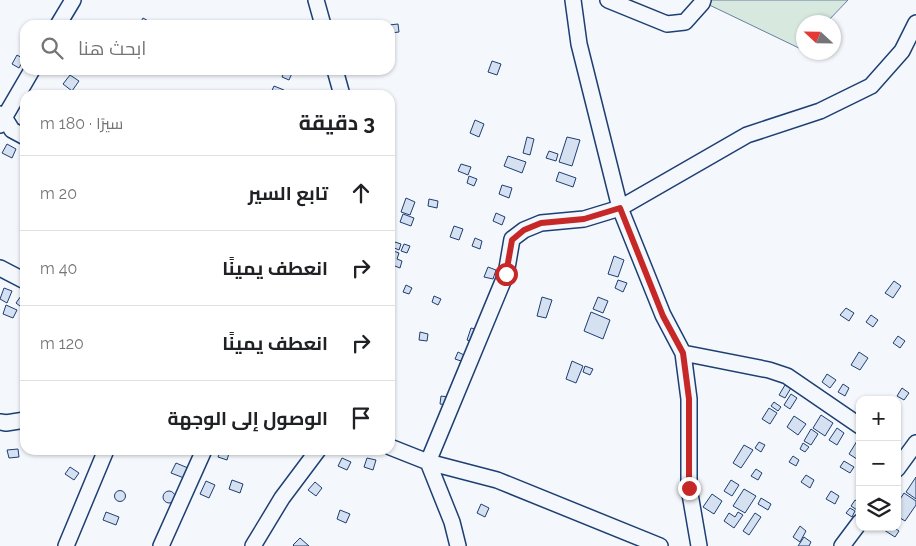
<!DOCTYPE html>
<html lang="ar">
<meta charset="utf-8">
<style>
:root{--surface:#fff;--page:#f6f6f6;--text:#202124;--muted:#757577;--line:#e0e0e0}
body{margin:0;font-family:Raleway,Cairo,sans-serif;background:var(--page);color:var(--text);direction:rtl}
.controls{position:absolute;right:15px;bottom:15px;display:grid;overflow:hidden;border-radius:10px;box-shadow:0 1px 4px #0004}
.controls button{width:45px;height:45px;display:grid;place-items:center;padding:0;border:0;border-bottom:1px solid var(--line);background:var(--surface);color:var(--text);font:25px sans-serif}
.compass{position:absolute;left:796px;top:15px;width:45px;height:45px;border-radius:50%;background:var(--surface);box-shadow:0 1px 4px #0004;rotate:292deg}
.stop{position:absolute;width:15px;height:15px;margin:-11px;border:4px solid #c62828;border-radius:50%;background:#fff}
.stop.end{background:#c62828;border-color:#fff;box-shadow:0 1px 5px #0008}
.list{margin:0;padding:0;list-style:none}
h2{display:flex;justify-content:space-between;align-items:center;height:65px;margin:0;padding:0 20px;font-size:21px}
h2 small{font-size:16px;font-weight:400;color:var(--muted)}
.list li{display:grid;grid-template-columns:32px 1fr auto;gap:15px;align-items:center;box-sizing:border-box;height:75px;padding:0 20px;border-top:1px solid var(--line)}
.list b{display:block;font-size:19px;white-space:nowrap}
.list em{font-size:16px;font-style:normal;color:var(--muted)}
.icon{flex:none;width:28px;height:28px;fill:none;stroke:currentColor;stroke-width:2;stroke-linecap:round;stroke-linejoin:round}
.map{position:relative;flex:none;width:916px;height:546px;overflow:hidden;direction:ltr}
.search{position:absolute;background:var(--surface);box-shadow:0 1px 4px #0004;left:20px;top:20px;width:375px;height:55px;display:flex;align-items:center;gap:12px;box-sizing:border-box;padding:0 18px;border-radius:15px;color:var(--muted);font-size:19px}
.panel{position:absolute;background:var(--surface);box-shadow:0 1px 4px #0004;left:20px;top:90px;width:375px;height:365px;border-radius:15px;direction:rtl}
.map>svg:first-child{display:block}
.green{fill:#d7e8df;stroke:#687fa3}
.building{fill:#d5e0f0;stroke:#1d3f73}
.lines{fill:none;stroke-linecap:round;stroke-linejoin:round}
.street-casing{stroke:#1d3f73;stroke-width:18}
.street{stroke:#f4f7fb;stroke-width:15}
.route{stroke:#c62828;stroke-width:6}
</style>
<div class="map">
<svg width="916" height="546" viewBox="0 0 916 546">
<rect width="100%" height="100%" fill="#f4f7fb"/>
<path class="green" d="M699,0H848L827,22H804L803,46L801,49Z"/>
<path class="building" d="M143,18L152,23L151,25H139Z
M398,24L399,32L391,33L389,25Z
M17,55L24,59L19,68L12,64Z
M492,61L501,64L497,75L488,72Z
M285,70L293,71L289,80L282,77Z
M70,75L79,81L72,91L63,84Z
M274,86L284,90L282,95H270Z
M475,120L484,124L479,137L470,133Z
M527,137L534,139L530,155L523,153Z
M567,137L580,140L572,166L559,162Z
M7,144L16,149L12,158L2,153Z
M549,151L558,154L556,161L546,158Z
M508,156L526,162L522,173L504,166Z
M461,164L471,167L468,175L458,171Z
M559,172L576,178L573,187L556,181Z
M469,176L477,179L474,186L467,183Z
M502,185L512,188L509,198L499,194Z
M406,198L415,202L410,215L401,212Z
M429,199L438,201L437,208L428,206Z
M496,213L505,217L502,225L493,221Z
M403,214L414,218L411,226L400,222Z
M454,226L463,229L459,240L450,237Z
M475,238L482,241L480,249L472,246Z
M395,242L401,244L399,250L392,247Z
M404,244L410,246L407,253L401,251Z
M391,250L399,253L397,259L402,261L400,268L390,264V253Z
M614,256L624,260L618,277L608,274Z
M488,267L496,270L493,279L484,277Z
M618,280L627,283L623,292L615,288Z
M894,281L901,286L893,298L885,293Z
M406,285L412,288L409,294L403,292Z
M4,288L12,291L7,303L0,299Z
M23,293L25,295L24,309L16,303Z
M434,296L441,299L438,305L432,302Z
M542,297L552,300L546,318L537,316Z
M598,297L608,301L603,313L593,309Z
M6,305L17,310L13,318L3,314Z
M846,308L854,313L849,321L840,315Z
M591,312L610,320L603,339L584,331Z
M871,315L878,320L873,327L866,322Z
M471,328L479,330L474,342L467,340Z
M420,332L428,334L427,341L419,340Z
M898,336L905,341L900,348L893,343Z
M458,352L464,355L461,361L455,359Z
M859,352L868,358L860,370L851,365Z
M572,361L583,366L576,383L566,379Z
M585,366L593,369L590,375L583,372Z
M827,374L836,380L830,388L822,382Z
M843,384L849,388L845,396L838,392Z
M785,385L791,388L785,398L779,395Z
M902,388L909,393L904,400L897,396Z
M791,394L797,398L790,409L784,405Z
M441,396L448,397L447,405L440,404Z
M774,402L781,407L778,411L771,406Z
M769,408L777,413L770,424L762,419Z
M821,415L833,423L825,436L813,428Z
M794,416L806,424L798,435L787,427Z
M837,428L844,433L837,445L829,440Z
M811,429L818,434L811,445L804,441Z
M857,441L860,442V461L849,454Z
M759,442L765,445L761,452L755,448Z
M803,443L809,447L805,452L800,449Z
M744,445L753,450L741,468L733,463Z
M18,449L19,457L9,458L7,450Z
M221,450H230L227,460L218,457Z
M793,456L799,460L796,466L789,462Z
M342,458L351,462L347,470L338,466Z
M367,458L376,460L373,470L364,467Z
M844,461L854,467L850,473L840,467Z
M176,463L188,468L184,478L171,473Z
M70,467L79,473L74,480L65,474Z
M756,469L762,473L758,480L751,476Z
M806,475L814,480L810,488L801,482Z
M916,477V499L906,492Z
M232,480L243,484L240,493L229,489Z
M731,480L739,485L732,496L724,491Z
M206,481L215,485L209,498L200,494Z
M315,482L322,488L316,496L308,490Z
M744,489L756,496L745,513L733,506Z
M114.5 496a5.5 5.5 0 1 1 11 0a5.5 5.5 0 1 1-11 0Z
M831,491L839,496L835,504L826,499Z
M163 497a6 6 0 1 1 12 0a6 6 0 1 1-12 0Z
M904,493L916,501V505L905,521L897,516V504Z
M712,494L722,501L714,514L703,507Z
M761,498L771,504L768,510L758,504Z
M855,500L860,503V505L857,510L851,506Z
M481,504L489,508L485,517L477,513Z
M850,508L855,511L852,517L846,513Z
M340,510L350,514L346,523L337,519Z
M106,512L119,517L116,525L103,520Z
M738,512L743,515L734,528L724,521L729,513L735,517Z
M755,513L761,517L749,535L743,531Z
M800,526L806,531L800,542L793,537Z
M886,527H893L899,531L895,537L884,530Z
M804,537L811,542L809,546H798Z
M300,538L309,546H294L293,545Z"/>
<g class="lines">
<g class="street-casing">
<path id="street" d="M316,0L323,25
M573,0L579,44L620,208L663,315L683,353L689,399V488L699,546
M608,0L667,24L685,22L702,3L703,0
M58,25L73,0
M335,70L342,95
M0,114L4,117L12,130L25,137
M0,125L32,70
M0,268L25,281
M683,353L769,370L787,376L860,426
M0,422L6,423L25,420
M390,447L428,462L497,480L660,546
M897,469L916,443
M66,546L106,450
M161,546L204,450
M253,546L282,498L318,450
M458,546L452,522L428,462L506,274L512,239L524,230L541,223L584,219L620,208L747,135L820,111L871,86L902,51L916,23
M842,546L860,522"/>
</g>
<use href="#street" class="street"/>
</g>
<g class="lines">
<path class="route" d="M506,274L512,240L524,230L541,223L584,219L620,208L663,316L683,353L689,399V488"/>
</g>
</svg>
<div class="controls">
<button>+</button>
<button>−</button>
<button><svg class="icon" aria-label="layers" viewBox="0 0 24 24"><path d="M12 4l9 5-9 5-9-5zM3 14l9 5 9-5"/></svg></button>
</div>
<svg class="compass" viewBox="-18 -18 36 36"><path d="M0-13l5 13h-10z" fill="#e53935"/><path d="M0 13l5-13h-10z" fill="#757577"/></svg>
<div class="stop" style="left:506px;top:274px"></div>
<div class="stop end" style="left:689px;top:488px"></div>
<div class="search"><svg class="icon" aria-label="search" viewBox="0 0 24 24"><circle cx="10" cy="10" r="6"/><path d="M15 15l6 6"/></svg>ابحث هنا</div>
<section class="panel">
<h2>3 دقيقة<small>سيرًا · 180 m</small></h2>
<ul class="list">
<li><svg class="icon" aria-label="ahead" viewBox="0 0 24 24"><path d="M12 20V5M6 11l6-6 6 6"/></svg><div><b>تابع السير</b></div><em>20 m</em></li>
<li><svg class="icon" aria-label="right" viewBox="0 0 24 24"><path d="M7 20v-9h11M14 6l5 5-5 5"/></svg><div><b>انعطف يمينًا</b></div><em>40 m</em></li>
<li><svg class="icon" aria-label="right" viewBox="0 0 24 24"><path d="M7 20v-9h11M14 6l5 5-5 5"/></svg><div><b>انعطف يمينًا</b></div><em>120 m</em></li>
<li><svg class="icon" aria-label="arrive" viewBox="0 0 24 24"><path d="M6 21V4h12l-3 4 3 4H6"/></svg><div><b>الوصول إلى الوجهة</b></div></li>
</ul>
</section>
</div>
